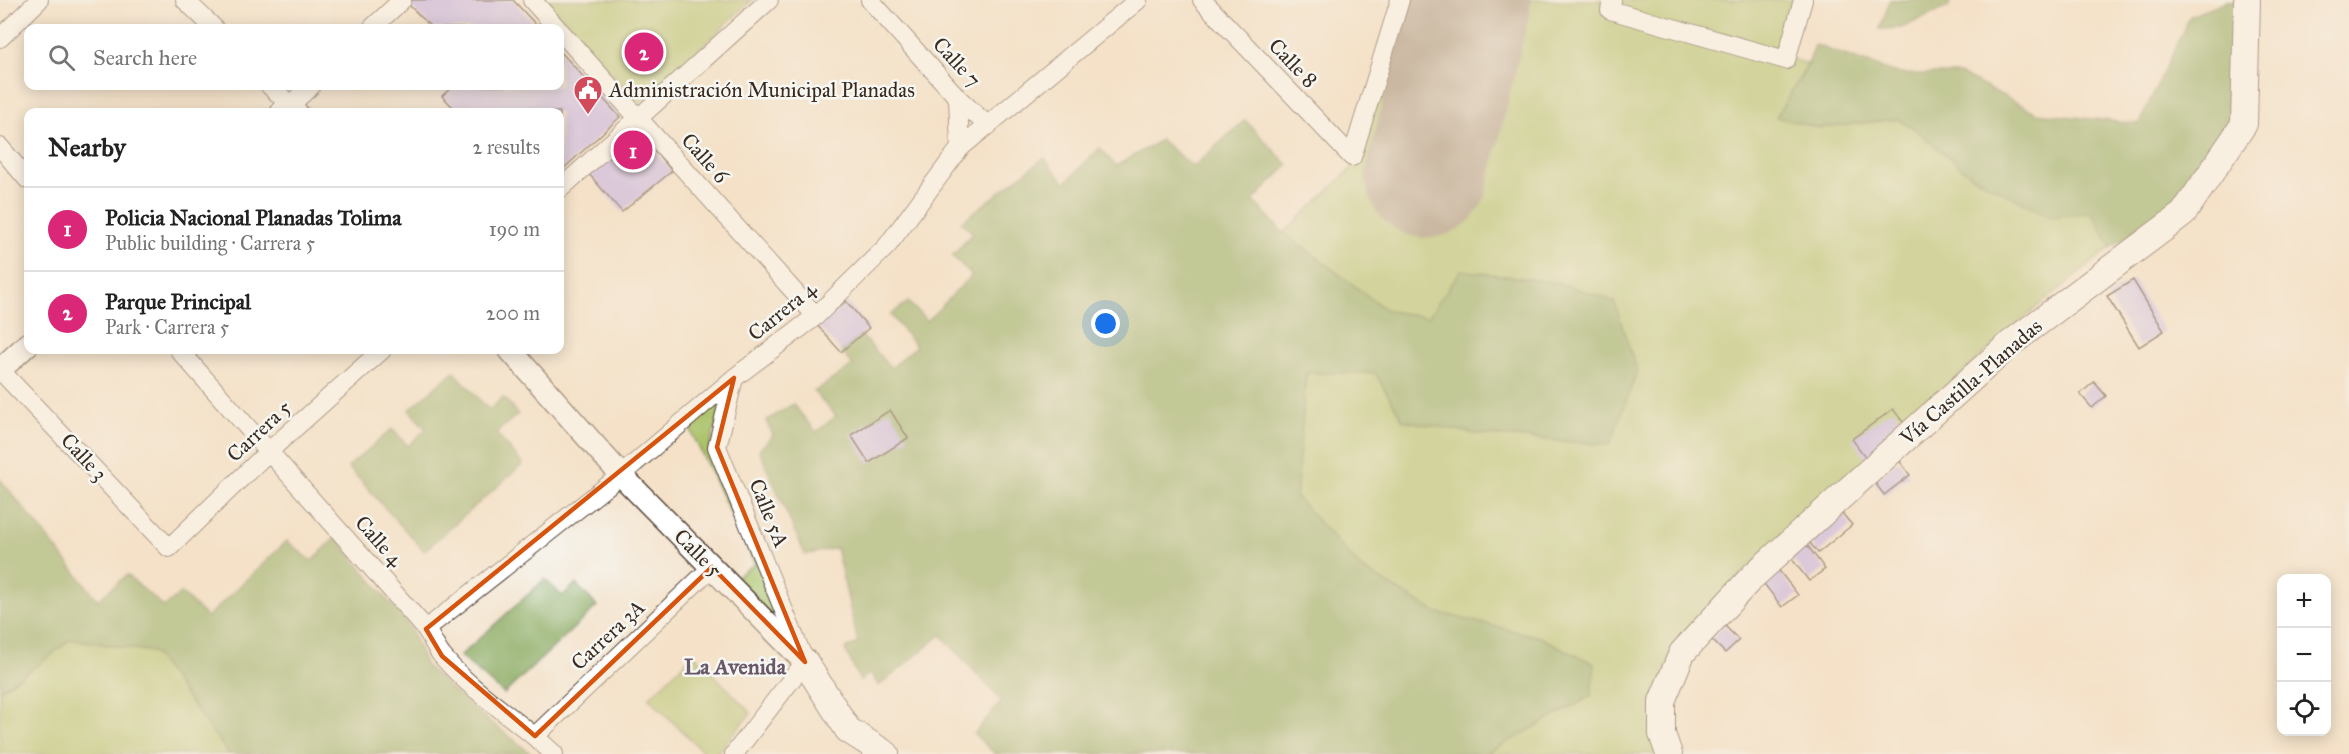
<!DOCTYPE html>
<meta charset="utf-8">
<style>
:root{--surface:#fff;--page:#f6f6f6;--text:#222;--muted:#767676;--line:#e0e0e0;--accent:#db2777}
body{margin:0;font-family:"IM FELL Great Primer",serif;background:var(--page);color:var(--text)}
.controls{position:absolute;right:18px;bottom:18px;display:grid;overflow:hidden;border-radius:12px;box-shadow:0 3px 15px #0003}
.controls button{width:54px;height:54px;display:grid;place-items:center;padding:0;border:0;border-bottom:2px solid var(--line);background:var(--surface);color:var(--text);font:30px sans-serif}
.you{position:absolute;left:1106px;top:324px;width:21px;height:21px;margin:-15px;border:4px solid #fff;border-radius:50%;background:#1a73e8;box-shadow:0 0 0 9px #1a73e833}
.badge{display:grid;place-items:center;width:39px;height:39px;border-radius:50%;background:var(--accent);color:#fff;font-size:20px;font-weight:700}
.pin{position:absolute;translate:-50% -50%;border:3px solid #fff;box-shadow:0 2px 6px #0006}
.list{margin:0;padding:0;list-style:none}
h2{display:flex;justify-content:space-between;align-items:center;height:78px;margin:0;padding:0 24px;font-size:26px}
h2 small{font-size:20px;font-weight:400;color:var(--muted)}
.list li{display:grid;grid-template-columns:39px 1fr auto;gap:18px;align-items:center;box-sizing:border-box;height:84px;padding:0 24px;border-top:2px solid var(--line)}
.list b{display:block;font-size:22px;white-space:nowrap}
.list p{margin:0;font-size:20px;white-space:nowrap;color:var(--muted)}
.list em{font-size:20px;font-style:normal;color:var(--muted)}
.icon{flex:none;width:33px;height:33px;fill:none;stroke:currentColor;stroke-width:2;stroke-linecap:round;stroke-linejoin:round}
.map{position:relative;flex:none;width:2349px;height:754px;overflow:hidden}
.search{position:absolute;background:var(--surface);box-shadow:0 3px 15px #0003;left:24px;top:24px;width:540px;height:66px;display:flex;align-items:center;gap:15px;box-sizing:border-box;padding:0 21px;border-radius:12px;color:var(--muted);font-size:22px}
.panel{position:absolute;background:var(--surface);box-shadow:0 3px 15px #0003;left:24px;top:108px;width:540px;height:246px;border-radius:12px}
.map>svg:first-child{display:block}
.green{fill:#aac267;stroke:#727642;stroke-width:1.5}
.forest{fill:#87a85c;stroke:#61693d;stroke-width:1.5}
.lines{fill:none;stroke-linecap:round;stroke-linejoin:round}
.runway{stroke:#988673;stroke-width:122}
.building{fill:#bdacf0}
.minor-casing{stroke:#574538;stroke-width:20}
.tertiary-casing{stroke:#574538;stroke-width:25}
.secondary-casing{stroke:#574538;stroke-width:28}
.minor{stroke:#fff;stroke-width:18}
.tertiary{stroke:#fff;stroke-width:22}
.secondary{stroke:#fff;stroke-width:26}
.marked{fill:none;stroke:#d7540e;stroke-width:4.5;stroke-linejoin:round}
.labels{text-anchor:middle;stroke-width:5;stroke-linejoin:round;paint-order:stroke}
.street-label{font-size:21px;fill:#3b2a1e;stroke:#f6f6f2}
.poi-label{font-size:21px;fill:#3b2a1e;stroke:#f6f6f2;text-anchor:start}
.neighbourhood-label{font-size:22px;font-weight:bold;fill:#685868;stroke:#f6f6f2}
</style>
<div class="map">
<svg width="2349" height="754" viewBox="0 0 2349 754">
<rect width="100%" height="100%" fill="#f6f6f2"/>
<filter id="ink" filterUnits="userSpaceOnUse"><feTurbulence type="fractalNoise" baseFrequency=".0167" numOctaves="2"/><feDisplacementMap in="SourceGraphic" scale="12" xChannelSelector="R" yChannelSelector="G"/><feConvolveMatrix kernelMatrix="1 2 1 2 8 2 1 2 1" color-interpolation-filters="sRGB"/></filter>
<filter id="wash" filterUnits="userSpaceOnUse"><feTurbulence type="fractalNoise" baseFrequency=".008" numOctaves="4" result="noise"/><feDisplacementMap in="SourceGraphic" scale="24" xChannelSelector="R" yChannelSelector="G"/><feGaussianBlur stdDeviation="1.35" result="paint"/><feColorMatrix in="noise" values="0 0 0 0 0 0 0 0 0 0 0 0 0 0 0 0 0 1.4 0 .05"/><feComposite in="paint" operator="in"/></filter>
<g filter="url(#wash)">
<rect width="100%" height="100%" fill="#f4e1c8"/>
<path class="green" d="M544,0H752L640,104Z
M1406,0H1797L1789,58L1808,64L1776,117L1819,128L1898,119L2092,212L2111,247L2013,327L1748,568L1674,642L1658,698V754H1486L1591,696L1539,637L1435,612L1362,569L1296,497L1306,372H1376L1403,420L1477,434L1609,445L1637,371L1614,302L1559,283L1428,318L1388,311L1284,233L1353,167Z
M725,392L709,450L791,640L734,578L755,564L689,427Z
M71,639L153,652L229,754H0V690L41,663Z
M694,654L751,713L716,754H705L649,698Z"/>
<path class="forest" d="M1890,0H1951L1948,7L1901,28L1880,29Z
M2226,1L2243,2L2237,120L2174,209L2111,247L2092,212L2051,217L1972,176L1913,128L1898,119L1819,128L1776,117L1807,67L1815,45L1900,74H1960L2037,113L2139,124L2190,16Z
M1245,120L1288,165L1253,201L1284,233L1388,311L1428,317L1461,270L1559,283L1614,301L1637,371L1610,445L1477,434L1403,420L1375,373H1306L1296,497L1362,569L1435,612L1539,637L1595,664L1591,696L1486,754H995L974,734L1002,701L941,635L879,686L870,673L860,681L845,649L858,643L836,548L805,555L759,450L773,435L766,421L793,404L816,432L836,416L814,392L853,365L841,352L861,335L891,368L916,346L890,315L908,302L927,321L972,275L952,256L973,233L961,222L1044,158L1065,183L1100,148L1116,166L1161,140L1193,167Z
M454,371L489,410L503,397L518,414L496,433L523,464L424,551L348,467L392,429L408,446L426,429L409,410Z
M0,479L98,600L127,575L164,607L181,593L207,617L287,541L312,561L336,537L410,627L426,666L465,702L532,754H229L153,652L71,639L41,663L0,690Z
M545,579L562,596L576,584L597,606L504,694L460,656Z"/>
<g class="lines">
<path class="runway" d="M1427,177L1470,0"/>
</g>
<g id="blocks">
<path class="building" d="M412,0H513L539,28H432L408,4Z
M560,51L620,117L561,171L560,169V112H505L502,110L499,112H458L442,96L453,86H560Z
M636,129L672,171L622,212L588,173Z
M2133,280L2164,331L2139,347L2107,296Z
M846,301L869,328L841,352L817,325Z
M2094,382L2106,396L2092,408L2080,394Z
M1893,409L1907,427L1866,458L1852,439Z
M890,410L908,438L869,463L851,435Z
M1899,460L1910,475L1884,495L1873,480Z
M1841,512L1852,525L1818,553L1807,539Z
M1804,541L1825,569L1809,581L1788,554Z
M1777,568L1798,595L1782,607L1761,580Z
M1724,625L1739,640L1725,653L1710,638Z"/>
</g>
</g>
<g filter="url(#ink)">
<use href="#blocks" fill-opacity="0" stroke="#574538" stroke-width="1.5"/>
<g class="lines">
<g class="minor-casing">
<path id="minor" d="M185,0L214,28
M532,0L557,28
M870,0L958,98L988,126
M1202,0L1352,157L1400,0
M1612,0L1610,10L1786,60L1803,0
M372,28L402,0
M560,31L816,316
M0,38L39,0
M270,86L290,105L311,86
M958,98L960,148
M0,147L28,180
M560,189L769,0
M179,350L426,629C432,638 436,649 443,657C474,694 519,720 554,754
M0,370L169,548L269,451L382,350
M426,629L621,475L734,378L816,316L887,246L960,148L1138,0
M535,736L712,567
M734,754L805,662L717,447L734,378"/>
</g>
<g class="tertiary-casing">
<path id="tertiary" d="M282,112L290,105L296,112
M510,350L621,475L805,662
M0,367L1,369L28,344"/>
</g>
<g class="secondary-casing">
<path id="secondary" d="M805,662L848,730L886,754
M1669,754L1662,734V701L1682,653L1752,577L2011,343L2183,214L2244,124L2247,0"/>
</g>
<use href="#minor" class="minor"/>
<use href="#tertiary" class="tertiary"/>
<use href="#secondary" class="secondary"/>
</g>
</g>
<path d="M0 0H2349V754H0ZM734,378L717,447L805,662L712,567L535,736L442,656L426,629Z" fill="#f4e1c8" fill-opacity=".55" fill-rule="evenodd"/>
<path class="marked" d="M734,378L717,447L805,662L712,567L535,736L442,656L426,629Z"/>
<defs>
<g id="civic-pin" transform="scale(1.5)"><path d="M0 17L-7.5 6A9.5 9.5 0 1 1 7.5 6Z" fill="#d1495b" stroke="#f6f6f2"/><path d="M-.6-6.5H3V-4.5H.6V-3L4-1V1h2V6H-6V1h2V-1L-.6-3ZM-1.2 2.5V6h2.4V2.5Z" fill="#fff"/></g>
</defs>
<g fill-rule="evenodd">
<use href="#civic-pin" x="588" y="90"/>
</g>
<g class="labels">
<g class="street-label">
<text transform="translate(957 62) rotate(47)" y="7">Calle 7</text>
<text transform="translate(1293 63) rotate(46)" y="7">Calle 8</text>
<text transform="translate(705 158) rotate(48)" y="7">Calle 6</text>
<text transform="translate(782 311) rotate(-39)" y="7">Carrera 4</text>
<text transform="translate(1971 382) rotate(-41)" y="7">Vía Castilla-Planadas</text>
<text transform="translate(259 431) rotate(-43)" y="7">Carrera 5</text>
<text transform="translate(84 457) rotate(47)" y="7">Calle 3</text>
<text transform="translate(769 513) rotate(68)" y="7">Calle 5A</text>
<text transform="translate(379 541) rotate(48)" y="7">Calle 4</text>
<text transform="translate(698 553) rotate(45)" y="7">Calle 5</text>
<text transform="translate(608 635) rotate(-43)" y="7">Carrera 3A</text>
</g>
<g class="poi-label">
<text x="609" y="97">Administración Municipal Planadas</text>
</g>
<g class="neighbourhood-label">
<text x="735" y="674">La Avenida</text>
</g>
</g>
</svg>
<div class="controls">
<button>+</button>
<button>−</button>
<button><svg class="icon" aria-label="locate" viewBox="0 0 24 24"><circle cx="12" cy="12" r="6"/><path d="M12 2v4M12 18v4M2 12h4M18 12h4"/></svg></button>
</div>
<div class="you"></div>
<div class="pin badge" style="left:633px;top:150px">1</div>
<div class="pin badge" style="left:644px;top:52px">2</div>
<div class="search"><svg class="icon" aria-label="search" viewBox="0 0 24 24"><circle cx="10" cy="10" r="6"/><path d="M15 15l6 6"/></svg>Search here</div>
<section class="panel">
<h2>Nearby<small>2 results</small></h2>
<ul class="list">
<li><span class="badge">1</span><div><b>Policia Nacional Planadas Tolima</b><p>Public building · Carrera 5</p></div><em>190 m</em></li>
<li><span class="badge">2</span><div><b>Parque Principal</b><p>Park · Carrera 5</p></div><em>200 m</em></li>
</ul>
</section>
</div>
